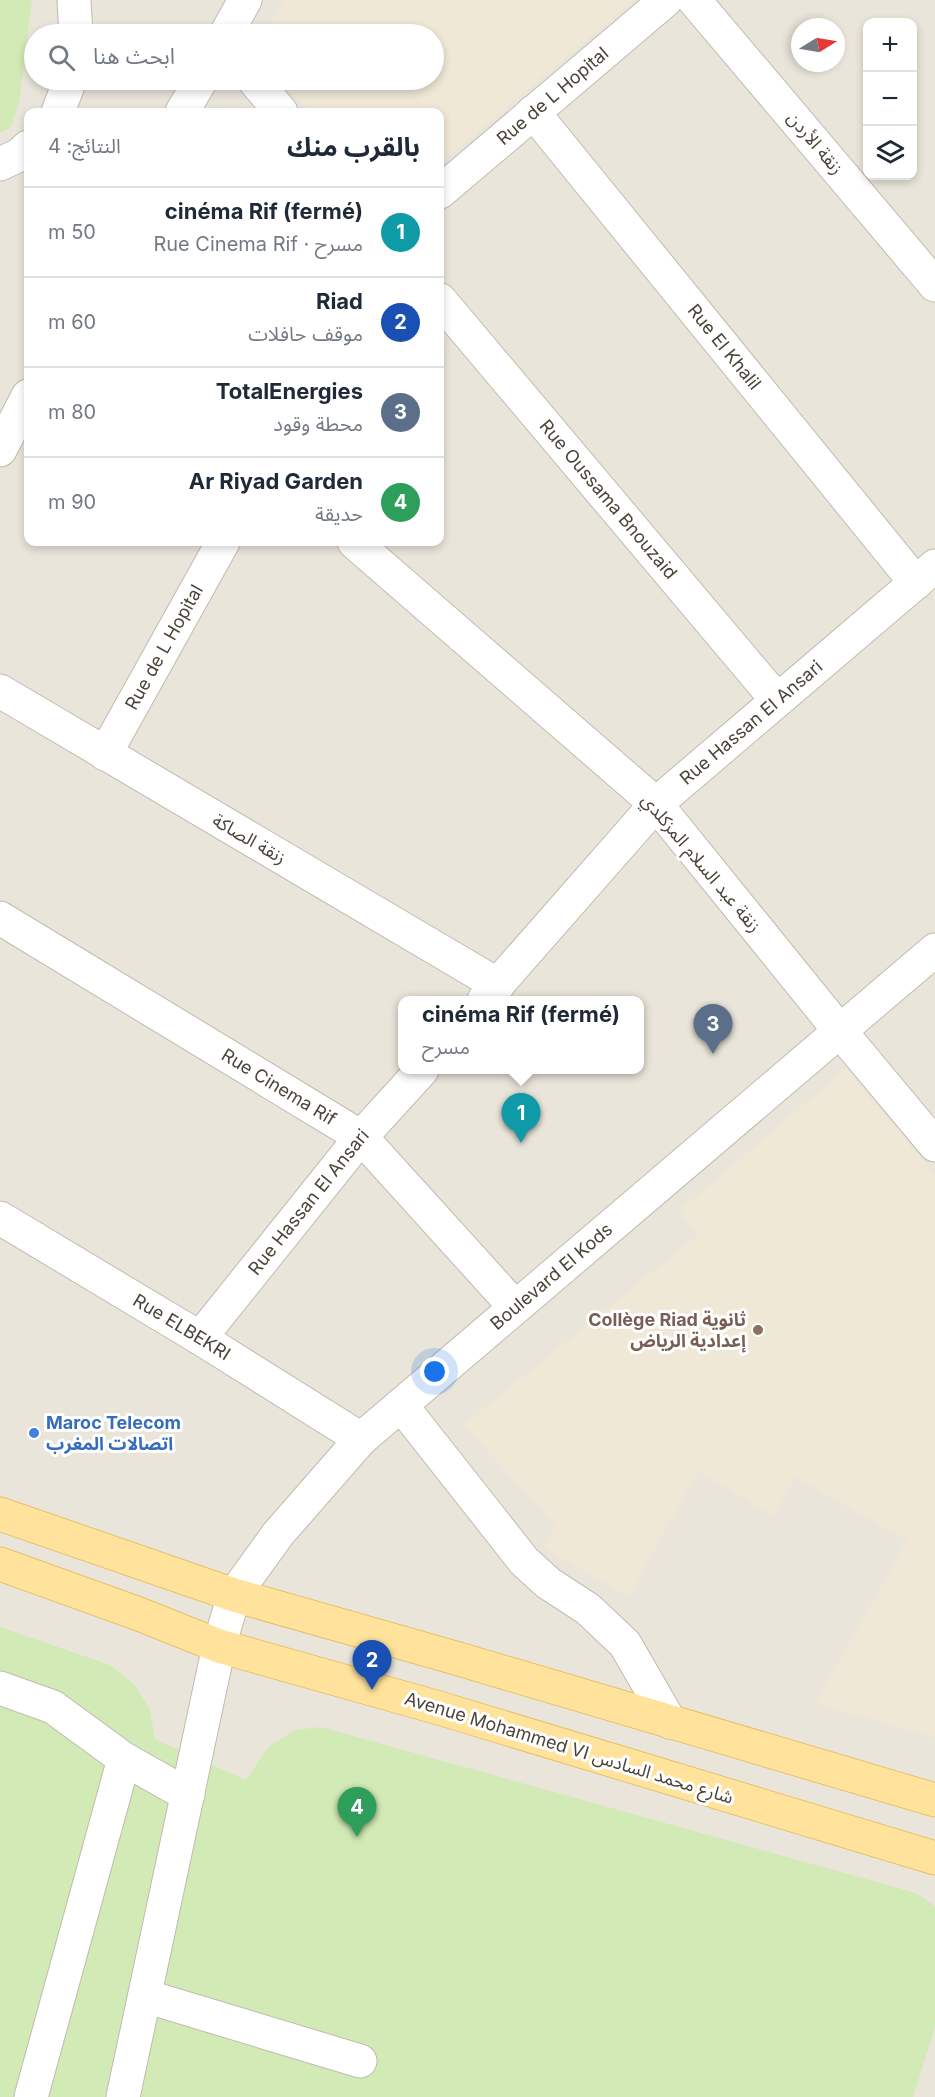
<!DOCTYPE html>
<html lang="ar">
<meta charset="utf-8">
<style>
:root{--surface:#fff;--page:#f2f2f3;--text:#1f2937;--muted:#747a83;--line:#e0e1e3;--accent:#fc3f1d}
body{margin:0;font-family:Inter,"Noto Sans Arabic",sans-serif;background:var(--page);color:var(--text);direction:rtl}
.controls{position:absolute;right:18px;top:18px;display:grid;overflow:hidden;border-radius:12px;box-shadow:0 3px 9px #0003}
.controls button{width:54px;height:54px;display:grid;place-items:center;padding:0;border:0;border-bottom:2px solid var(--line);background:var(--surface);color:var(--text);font:30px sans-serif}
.compass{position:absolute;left:791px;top:18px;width:54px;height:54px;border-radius:50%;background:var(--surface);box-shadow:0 3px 9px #0003;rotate:79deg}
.you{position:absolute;left:435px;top:1372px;width:21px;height:21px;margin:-15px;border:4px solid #fff;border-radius:50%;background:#1a73e8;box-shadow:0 0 0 9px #1a73e833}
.badge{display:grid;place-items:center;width:39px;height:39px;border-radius:50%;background:var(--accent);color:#fff;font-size:20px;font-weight:700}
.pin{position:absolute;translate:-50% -50px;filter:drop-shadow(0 2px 3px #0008)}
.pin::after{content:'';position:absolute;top:32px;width:21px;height:18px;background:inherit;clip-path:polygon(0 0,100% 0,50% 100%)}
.popup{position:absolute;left:398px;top:996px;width:246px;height:78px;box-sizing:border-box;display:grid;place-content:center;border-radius:12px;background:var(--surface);filter:drop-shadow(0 2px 4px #0005);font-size:20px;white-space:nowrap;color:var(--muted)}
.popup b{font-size:22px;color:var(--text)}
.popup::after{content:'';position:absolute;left:50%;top:100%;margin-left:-12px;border:12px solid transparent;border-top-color:var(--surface)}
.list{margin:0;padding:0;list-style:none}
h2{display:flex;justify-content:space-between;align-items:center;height:78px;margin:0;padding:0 24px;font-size:26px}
h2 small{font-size:20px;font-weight:400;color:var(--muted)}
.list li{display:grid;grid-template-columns:39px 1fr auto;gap:18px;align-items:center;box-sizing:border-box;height:90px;padding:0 24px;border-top:2px solid var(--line)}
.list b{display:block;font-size:22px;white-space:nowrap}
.list p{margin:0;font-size:20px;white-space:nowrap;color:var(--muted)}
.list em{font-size:20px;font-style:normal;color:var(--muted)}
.icon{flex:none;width:33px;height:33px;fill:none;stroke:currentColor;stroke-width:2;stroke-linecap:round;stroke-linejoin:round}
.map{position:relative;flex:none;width:935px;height:2097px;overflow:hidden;direction:ltr}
.search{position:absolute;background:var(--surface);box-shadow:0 3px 9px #0003;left:24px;top:24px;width:420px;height:66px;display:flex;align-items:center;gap:15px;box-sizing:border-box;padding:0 21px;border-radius:33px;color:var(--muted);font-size:22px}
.panel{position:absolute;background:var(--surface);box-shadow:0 3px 9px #0003;left:24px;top:108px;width:420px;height:438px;border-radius:12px;direction:rtl}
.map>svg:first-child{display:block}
.residential{fill:#eae5da;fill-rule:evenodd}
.education{fill:#efe8d6}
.green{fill:#d2eab5}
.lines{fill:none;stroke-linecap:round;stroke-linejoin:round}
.minor-casing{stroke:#c2bbae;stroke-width:35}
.major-casing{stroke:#e6c16a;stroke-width:35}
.minor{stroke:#fff;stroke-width:33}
.major{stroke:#ffe39c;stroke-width:33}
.education-dot{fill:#8d6e63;stroke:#fff;stroke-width:2}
.shop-dot{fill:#3f7fe0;stroke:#fff;stroke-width:2}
.labels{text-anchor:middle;stroke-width:6;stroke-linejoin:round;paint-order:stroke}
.street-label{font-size:18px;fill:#4b4439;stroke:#fff}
.education-label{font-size:18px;font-weight:bold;fill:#785e54;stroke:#fff;text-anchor:end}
.shop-label{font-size:18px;font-weight:bold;fill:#366cbe;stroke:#fff;text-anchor:start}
</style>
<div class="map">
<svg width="935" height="2097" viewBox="0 0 935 2097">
<rect width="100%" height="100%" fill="#f6f3ec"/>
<path class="residential" d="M0,0H935V2097H0ZM868,22H912V176H868ZM800,27H836V63H800ZM34,34H434V80H34ZM28,112H440V542H28ZM402,1000H640V1070H402Z"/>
<path class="education" d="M284,0H634L440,163V112H309L281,80H434V34H265Z
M846,1069L935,1175V1738L815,1703L907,1541L796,1477L773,1516L698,1471L629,1596L543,1548L556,1526L464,1425L698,1235L679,1211Z"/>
<path class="green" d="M0,0H32L19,103L11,127L0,133Z
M0,1627L110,1665L134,1684L150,1710L155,1739L246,1780L269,1746L295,1730L321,1727L916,1893L935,1906V2027L913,2097H0Z"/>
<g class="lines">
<g class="minor-casing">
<g id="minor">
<path d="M74,0L76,34"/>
<path d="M694,0L935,285"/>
<path d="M226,34L245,0"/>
<path d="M254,80L281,112"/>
<path d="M58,112L70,80"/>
<path d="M182,112L201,80"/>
<path id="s1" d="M533,112L916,583"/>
<path d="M0,164L19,155L28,147"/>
<path id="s2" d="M440,192L666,0"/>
<path id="s3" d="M440,300L777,700"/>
<path d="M0,450L28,396"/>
<path d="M354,542L656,804L839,1030L935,1145"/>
<path d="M0,691L498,985"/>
<path id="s4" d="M105,754L223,542"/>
<path id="s5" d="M0,918L361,1137L515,1307"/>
<path id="s6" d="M484,1000L656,804L935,566"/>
<path id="s7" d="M0,1218L200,1338L361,1439"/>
<path id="s8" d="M200,1338L361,1137L422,1070"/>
<path d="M401,1405L524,1561L548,1583L588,1609L625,1644L670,1722"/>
<path d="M0,1688L53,1707L124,1759L188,1795"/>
<path d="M145,1996L360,2061"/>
<path d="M31,2097L124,1759"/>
<path id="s9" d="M123,2097L219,1646L234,1595L278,1534L361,1439L935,950"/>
</g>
</g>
<g class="major-casing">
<path id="major" d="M0,1514L234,1595L452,1657L935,1800
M0,1564L139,1614L219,1646L439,1708L935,1858"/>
</g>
<use href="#minor" class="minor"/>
<use href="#major" class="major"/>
</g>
<circle class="education-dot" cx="758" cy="1330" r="6"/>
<circle class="shop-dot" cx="34" cy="1433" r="6"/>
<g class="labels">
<g class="street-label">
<text dy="6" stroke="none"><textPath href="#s2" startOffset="148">Rue de L Hopital</textPath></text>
<text transform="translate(815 143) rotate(50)" y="6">زنقة الأردن</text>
<text dy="6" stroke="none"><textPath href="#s1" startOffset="303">Rue El Khalil</textPath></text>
<text dy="6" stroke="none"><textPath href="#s3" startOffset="261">Rue Oussama Bnouzaid</textPath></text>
<text dy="6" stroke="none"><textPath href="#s4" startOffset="122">Rue de L Hopital</textPath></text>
<text dy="6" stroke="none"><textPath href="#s6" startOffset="386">Rue Hassan El Ansari</textPath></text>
<text transform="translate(249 839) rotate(30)" y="6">زنقة الصاكة</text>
<text transform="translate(701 863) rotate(50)" y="6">زنقة عبد السلام المزكلدي</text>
<text dy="6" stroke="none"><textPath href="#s5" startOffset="326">Rue Cinema Rif</textPath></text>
<text dy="6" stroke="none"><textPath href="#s8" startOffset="174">Rue Hassan El Ansari</textPath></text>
<text dy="6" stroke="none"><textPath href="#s9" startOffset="966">Boulevard El Kods</textPath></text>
<text dy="6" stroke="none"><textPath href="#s7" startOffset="212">Rue ELBEKRI</textPath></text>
<text transform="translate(569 1748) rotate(17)" y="6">Avenue Mohammed VI شارع محمد السادس</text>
</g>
<g class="education-label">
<text x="746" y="1326">Collège Riad ثانوية<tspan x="746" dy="21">إعدادية الرياض</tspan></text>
</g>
<g class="shop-label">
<text x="46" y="1429">Maroc Telecom<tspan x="46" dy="21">اتصالات المغرب</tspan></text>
</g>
</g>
</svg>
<div class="controls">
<button>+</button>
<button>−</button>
<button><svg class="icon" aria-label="layers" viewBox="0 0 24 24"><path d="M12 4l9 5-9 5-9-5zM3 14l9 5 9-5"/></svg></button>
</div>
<svg class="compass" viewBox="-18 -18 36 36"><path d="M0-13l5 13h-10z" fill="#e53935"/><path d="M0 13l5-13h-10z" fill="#747a83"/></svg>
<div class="you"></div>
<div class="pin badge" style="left:521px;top:1143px;background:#0f9aa8">1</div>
<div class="popup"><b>cinéma Rif (fermé)</b>مسرح</div>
<div class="pin badge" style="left:372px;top:1690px;background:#1a4fb4">2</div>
<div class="pin badge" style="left:713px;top:1054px;background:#5c6f8a">3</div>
<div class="pin badge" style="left:357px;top:1837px;background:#2e9e5b">4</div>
<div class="search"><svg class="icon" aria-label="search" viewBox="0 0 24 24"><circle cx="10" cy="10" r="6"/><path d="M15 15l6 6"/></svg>ابحث هنا</div>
<section class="panel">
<h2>بالقرب منك<small>النتائج: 4</small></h2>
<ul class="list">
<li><span class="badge" style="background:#0f9aa8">1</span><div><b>cinéma Rif (fermé)</b><p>مسرح · Rue Cinema Rif</p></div><em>50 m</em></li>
<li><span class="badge" style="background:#1a4fb4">2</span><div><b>Riad</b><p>موقف حافلات</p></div><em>60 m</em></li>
<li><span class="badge" style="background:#5c6f8a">3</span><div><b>TotalEnergies</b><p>محطة وقود</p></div><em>80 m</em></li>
<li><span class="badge" style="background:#2e9e5b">4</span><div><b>Ar Riyad Garden</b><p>حديقة</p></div><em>90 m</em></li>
</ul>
</section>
</div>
